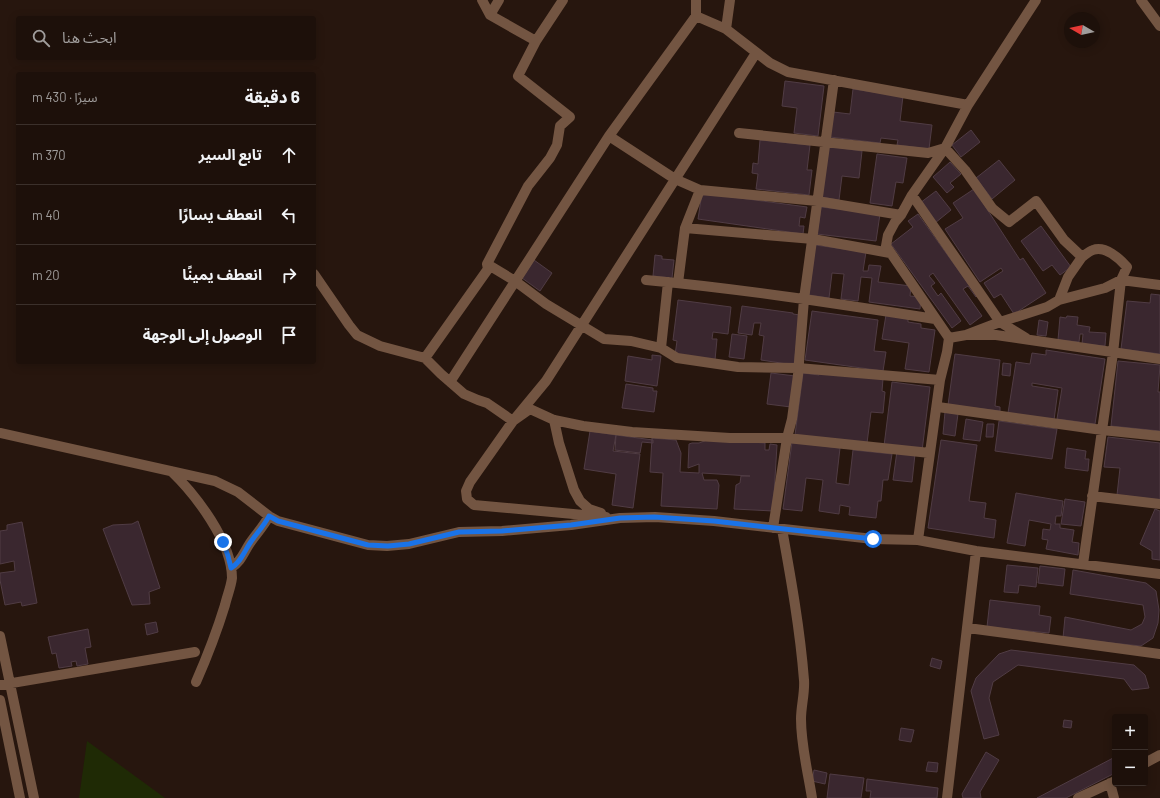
<!DOCTYPE html>
<html lang="ar">
<meta charset="utf-8">
<style>
:root{--surface:#1d100a;--page:#2a1e18;--text:#f1f3f6;--muted:#a09d9c;--line:#3b302b}
body{margin:0;font-family:Barlow,"Noto Sans Arabic",sans-serif;background:var(--page);color:var(--text);direction:rtl}
.controls{position:absolute;right:12px;bottom:12px;display:grid;overflow:hidden;border-radius:4px;box-shadow:0 2px 10px #0003}
.controls button{width:36px;height:36px;display:grid;place-items:center;padding:0;border:0;border-bottom:1px solid var(--line);background:var(--surface);color:var(--text);font:20px sans-serif}
.compass{position:absolute;left:1064px;top:12px;width:36px;height:36px;border-radius:50%;background:var(--surface);box-shadow:0 2px 10px #0003;rotate:279deg}
.stop{position:absolute;width:12px;height:12px;margin:-9px;border:3px solid #1a73e8;border-radius:50%;background:#fff}
.stop.end{background:#1a73e8;border-color:#fff;box-shadow:0 1px 4px #0008}
.list{margin:0;padding:0;list-style:none}
h2{display:flex;justify-content:space-between;align-items:center;height:52px;margin:0;padding:0 16px;font-size:17px}
h2 small{font-size:13px;font-weight:400;color:var(--muted)}
.list li{display:grid;grid-template-columns:26px 1fr auto;gap:12px;align-items:center;box-sizing:border-box;height:60px;padding:0 16px;border-top:1px solid var(--line)}
.list b{display:block;font-size:15px;white-space:nowrap}
.list em{font-size:13px;font-style:normal;color:var(--muted)}
.icon{flex:none;width:22px;height:22px;fill:none;stroke:currentColor;stroke-width:2;stroke-linecap:round;stroke-linejoin:round}
.map{position:relative;flex:none;width:1160px;height:798px;overflow:hidden;direction:ltr}
.search{position:absolute;background:var(--surface);box-shadow:0 2px 10px #0003;left:16px;top:16px;width:300px;height:44px;display:flex;align-items:center;gap:10px;box-sizing:border-box;padding:0 14px;border-radius:4px;color:var(--muted);font-size:15px}
.panel{position:absolute;background:var(--surface);box-shadow:0 2px 10px #0003;left:16px;top:72px;width:300px;height:292px;border-radius:4px;direction:rtl}
.map>svg:first-child{display:block}
.green{fill:#1f2a05}
.building{fill:#3a272f;stroke:#503c44}
.lines{fill:none;stroke-linecap:round;stroke-linejoin:round}
.minor{stroke:#735542;stroke-width:10}
.tertiary{stroke:#735542;stroke-width:10}
.route{stroke:#1a73e8;stroke-width:5}
</style>
<div class="map">
<svg width="1160" height="798" viewBox="0 0 1160 798">
<rect width="100%" height="100%" fill="#27160e"/>
<path class="green" d="M87,741L165,798H79Z"/>
<path class="building" d="M785,81L824,86L818,136L794,133L797,108L782,106Z
M853,89L903,96L900,121L932,125L929,149L897,145L898,140L881,138L880,143L830,137L833,112L850,114Z
M971,130L980,142L961,157L952,145Z
M760,140L810,145L807,170H812L809,195L756,189L758,174L752,173L753,163L758,164Z
M827,146L862,151L859,178L842,176L839,200L820,197Z
M877,154L907,158L903,183L896,182L892,206L870,203Z
M999,160L1015,180L992,199L976,178Z
M950,162L961,174L950,183L954,187L947,193L933,177Z
M974,189L1020,260L1023,258L1046,293L1014,314L1001,294L994,298L984,283L1003,271L1001,268L980,282L945,229L963,218L953,203Z
M936,191L951,210L935,223L920,203Z
M702,193L807,207L805,218L800,217L799,226H804L803,234L698,219Z
M821,207L880,214L876,241L817,234Z
M918,214L977,296L976,297L968,286L963,289L982,316L970,325L933,273L929,276L935,283L931,286L938,296L941,293L961,321L952,328L891,244L913,227L908,221Z
M1041,226L1071,267L1060,275L1052,265L1043,271L1021,241Z
M815,245L866,252L863,271H868L869,265L881,266L878,282L911,286L910,296L921,297L920,309L869,302L872,278L861,277L858,301L841,299L844,274L832,273L829,298L809,295Z
M655,255L662,256V259L674,260L672,278L653,276Z
M534,260L552,273L540,291L522,278Z
M1151,294L1160,295V354L1121,349L1127,301L1150,303Z
M678,300L731,307L728,334L713,332L712,339H717L715,360L675,355L677,341L673,340Z
M742,306L793,313V314L800,315L794,365L761,360L764,336L759,335L761,323H754L752,335L738,333Z
M812,311L878,320L874,351L886,352L883,371L805,360Z
M886,315L908,319V322L921,324V328L935,330L929,372L905,369L909,343L882,339Z
M1067,316L1078,317L1077,325L1090,327L1089,332L1106,333L1105,346L1082,344L1083,334H1080L1079,342L1058,340L1060,317L1066,318Z
M1039,320L1048,322L1046,336L1037,335Z
M732,334L747,336L744,359L729,357Z
M1046,350L1105,359L1095,424L1057,419L1062,388L1032,383V386L1058,390L1054,420L1008,413L1016,362L1030,364L1032,353L1046,355Z
M955,354L1000,360L995,406L1000,407V411L948,405Z
M652,355L661,356L657,386L625,381L628,356L652,360Z
M1118,361L1160,365L1158,392H1160V431L1111,426Z
M1003,363L1011,364L1010,376L1002,375Z
M819,371L883,379L882,391L885,392L883,413L871,412L867,443L795,435L803,373L819,375Z
M771,373L795,376L791,407L767,404Z
M892,382L930,387L922,451L884,446Z
M626,384L653,388V391H657L654,412L622,408Z
M945,412L958,414L955,436L943,434Z
M966,419L983,422L980,441L963,439Z
M999,421L1057,429L1052,459L995,451Z
M987,424H994L993,437H986Z
M590,431L616,435L613,451L640,454L633,508L612,505L616,474L584,469Z
M616,435L653,440V443L642,442L640,453L615,450Z
M1108,437L1160,443V500L1117,495L1120,468L1104,467Z
M652,438L676,440L681,453L680,472L699,473V464L688,468L689,444L692,443H699L710,439L765,443V450H769L770,444L777,445L773,511L734,509L736,485L740,483L741,476H750L702,473L704,480H717L719,485L717,509L661,506L663,473L650,472Z
M941,440L977,445L969,501L986,503L984,518L996,520L994,538L928,528Z
M792,442L840,448L836,483L849,485L853,450L892,454L888,480H883L881,501H878L876,518L849,515L850,507L840,505L839,514L819,511L823,480L806,478L802,511L783,509Z
M1067,448L1086,451L1085,459H1089L1088,471L1065,468Z
M897,451L915,454L912,482L893,480Z
M1016,493L1063,501L1061,516H1056L1055,524H1060V528L1074,530L1072,542L1079,543L1078,555L1046,549L1048,540L1042,539L1043,529L1050,530L1051,524L1029,520L1025,546L1007,543Z
M1065,499L1085,502L1081,526L1061,524Z
M1155,509L1160,511V560L1152,559V551L1140,544Z
M138,521L160,588L149,592L150,604L132,605L103,529L113,525L132,524Z
M22,522L37,603L22,606L21,602L5,605L0,580V573L15,571L14,561L0,564V531L7,530V525Z
M1007,565L1038,568L1036,587L1019,585L1018,593L1004,592Z
M1040,566L1065,569L1063,586L1038,583Z
M1073,570L1146,583L1156,591L1159,610L1158,623L1153,638L1141,646L1063,638L1065,617L1131,630L1142,624L1145,617L1143,605L1070,594Z
M990,600L1040,606L1039,615L1051,617L1049,633L987,627Z
M156,622L158,632L147,635L145,624Z
M88,629L91,647L85,648L88,664L77,666L76,661L71,662L72,666L59,668L56,653L52,654L48,637Z
M1011,650L1134,665L1145,675L1149,688L1132,690L1124,679L1018,665L993,682L989,698L999,735L984,739L971,691L976,678L999,654Z
M932,658L942,661L940,669L930,666Z
M1064,720L1072,721L1071,728L1063,727Z
M901,728L914,730L911,742L899,740Z
M986,752L999,760L980,792L981,798H963L962,794Z
M1115,757V773L1066,798H1037Z
M928,762L938,763L937,772L926,771Z
M814,770L827,773L825,784L812,781Z
M830,774L864,778L861,798H827Z
M867,779L938,788L937,798H870L871,791H866Z"/>
<g class="lines">
<path class="minor" d="M490,15L499,0
M696,16L726,29L770,63L788,72L968,105
M726,29L730,0
M536,41L563,0
M739,133L928,153L945,148L968,105L1036,0
M609,136L675,179L700,190L817,201L901,215
M912,195L1000,322L1026,338
M685,228L813,239L890,253
M487,264L515,281L546,304L604,339L631,341L661,348L677,358L738,367L798,368L940,380
M314,274L349,325L357,335L380,346L425,358L441,374L464,394L478,400L487,403L513,421L530,409L554,420L583,426L632,432L730,438H787L930,453
M646,280C743,289 839,304 935,319
M678,283L685,228L700,190
M1059,300L1068,277L1082,257
M949,338L886,246L888,235L895,222L901,215L912,195L945,148L965,170L992,208L1009,222L1036,201L1064,240L1082,257C1085,255 1089,251 1093,250C1105,245 1120,259 1127,267L1121,280L1105,288L1059,300L1047,307L1000,322L966,335
M661,348L668,282
M425,358L488,269L487,264L528,186L550,158L557,145L560,126L570,117L518,76L536,41L490,15L482,0
M450,382L609,136L696,16V0
M938,407L1102,430L1160,436
M554,420L559,443L574,490L580,501L589,509L601,513
M0,433L215,481L238,492L269,516L278,521L368,545L387,546L409,544L459,532L502,531L571,525L620,518L655,517L714,521L873,539L918,540L976,551L1160,574
M171,471C196,495 232,542 232,578C231,587 227,596 225,605C217,631 207,657 196,682
M1092,496L1160,504
M606,517L474,505L467,499L466,491L470,482L513,421L546,381L756,53
M773,528L787,438L792,419L798,375L804,299L834,80
M782,529C791,579 800,629 804,680C805,693 801,706 801,719C801,746 808,772 812,798
M918,540L940,380L947,352L949,338L966,335H996L1160,359
M1083,564L1113,353L1121,280L1160,285
M231,568C241,562 244,552 250,543C256,534 264,526 269,516
M968,628L1160,654
M0,636L34,798
M0,685L195,652
M0,700L20,798
M1145,763L1160,755
M1110,783L1114,798
M947,798L976,551
M1078,798L1115,781"/>
<path class="tertiary" d="M1141,0L1160,26"/>
</g>
<g class="lines">
<path class="route" d="M223,542L228,556L231,568C241,562 244,552 250,543C256,534 264,526 269,516L278,521L368,545L388,546L409,544L459,532L502,531L571,525L620,518L654,517L714,521L873,539"/>
</g>
</svg>
<div class="controls">
<button>+</button>
<button>−</button>
</div>
<svg class="compass" viewBox="-18 -18 36 36"><path d="M0-13l5 13h-10z" fill="#e53935"/><path d="M0 13l5-13h-10z" fill="#a09d9c"/></svg>
<div class="stop" style="left:873px;top:539px"></div>
<div class="stop end" style="left:223px;top:542px"></div>
<div class="search"><svg class="icon" aria-label="search" viewBox="0 0 24 24"><circle cx="10" cy="10" r="6"/><path d="M15 15l6 6"/></svg>ابحث هنا</div>
<section class="panel">
<h2>6 دقيقة<small>سيرًا · 430 m</small></h2>
<ul class="list">
<li><svg class="icon" aria-label="ahead" viewBox="0 0 24 24"><path d="M12 20V5M6 11l6-6 6 6"/></svg><div><b>تابع السير</b></div><em>370 m</em></li>
<li><svg class="icon" aria-label="left" viewBox="0 0 24 24"><path d="M17 20v-9H6M10 6l-5 5 5 5"/></svg><div><b>انعطف يسارًا</b></div><em>40 m</em></li>
<li><svg class="icon" aria-label="right" viewBox="0 0 24 24"><path d="M7 20v-9h11M14 6l5 5-5 5"/></svg><div><b>انعطف يمينًا</b></div><em>20 m</em></li>
<li><svg class="icon" aria-label="arrive" viewBox="0 0 24 24"><path d="M6 21V4h12l-3 4 3 4H6"/></svg><div><b>الوصول إلى الوجهة</b></div></li>
</ul>
</section>
</div>
